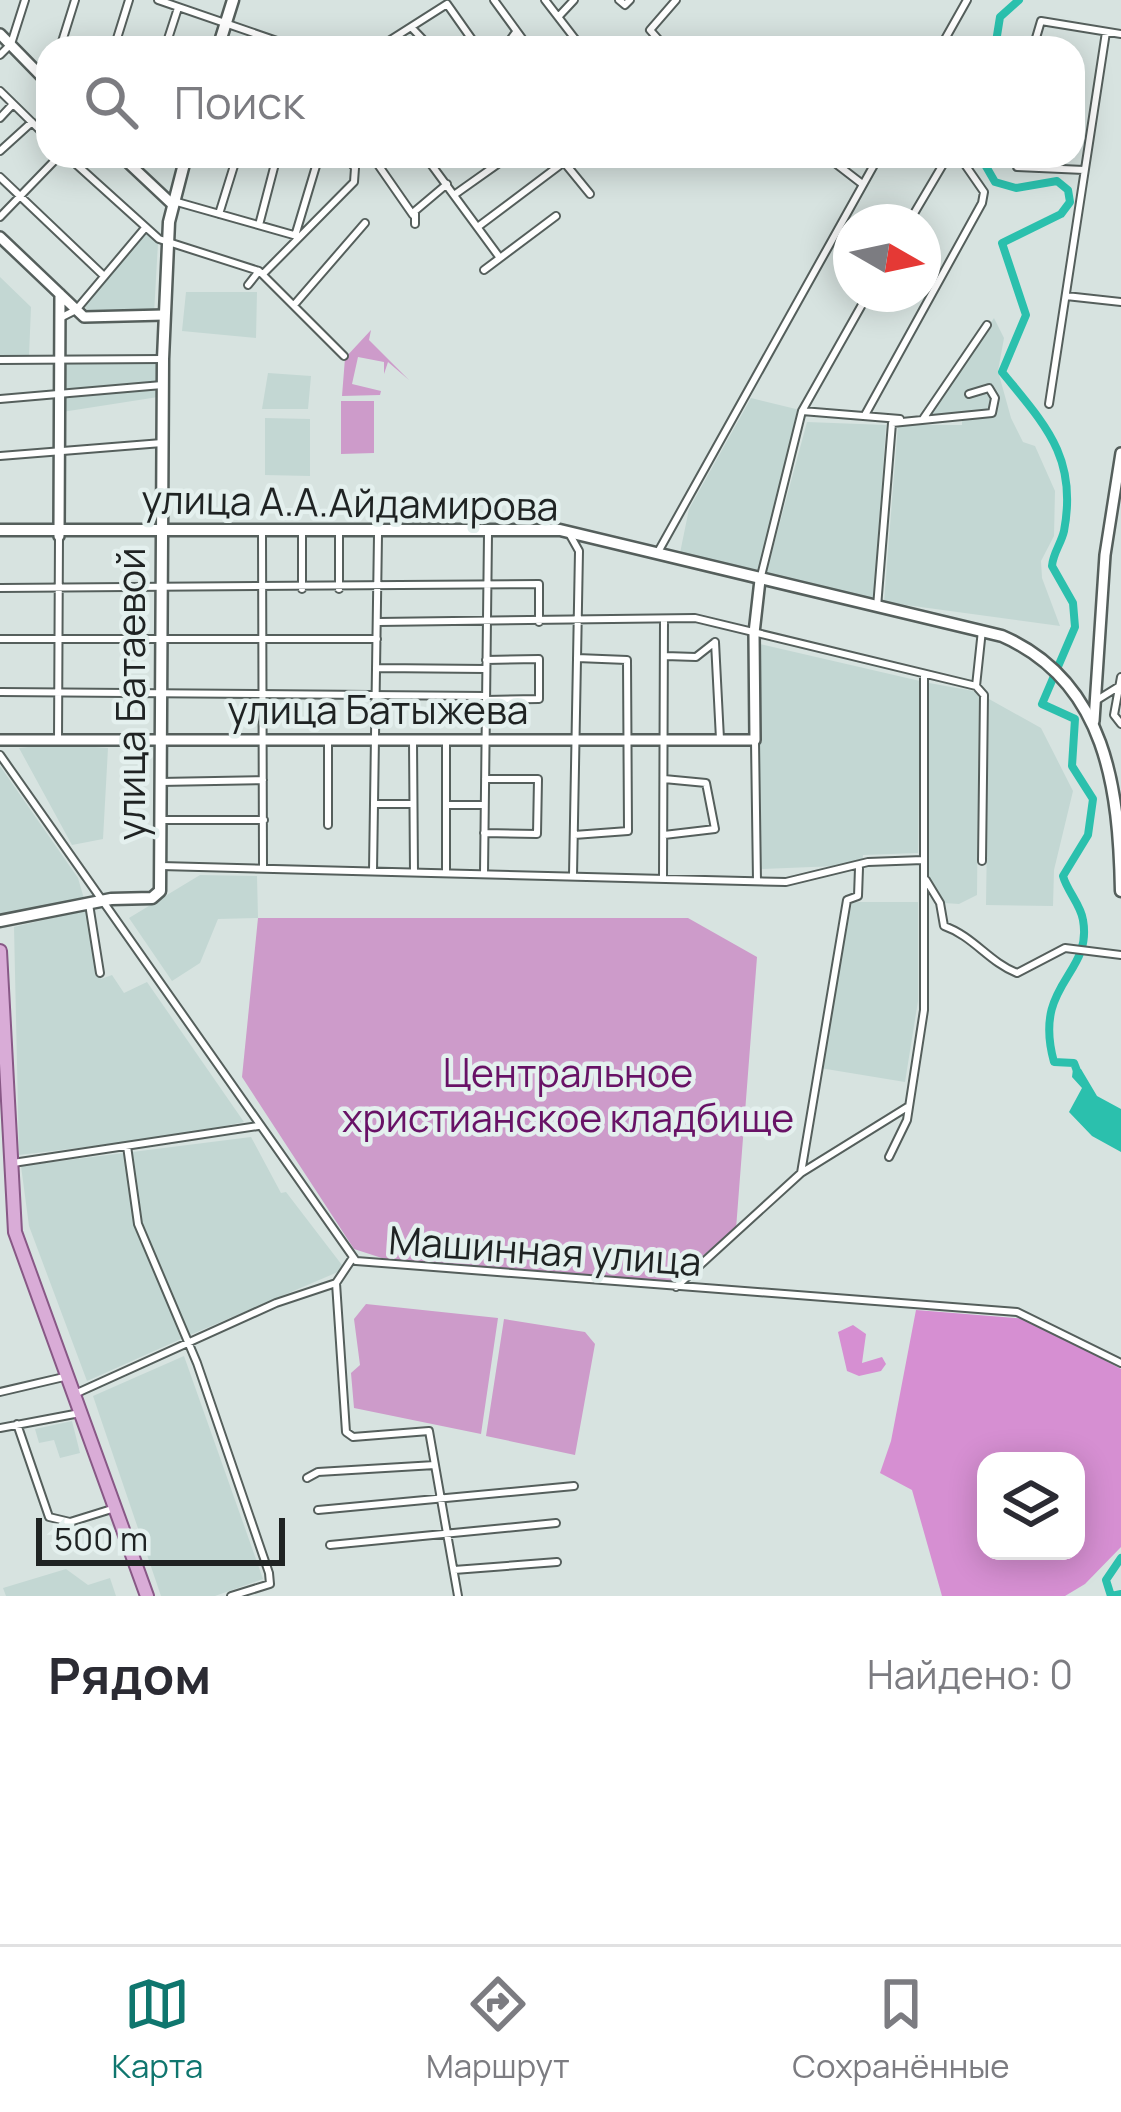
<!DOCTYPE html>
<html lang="ru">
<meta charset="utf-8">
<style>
:root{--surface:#fff;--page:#f2f2f3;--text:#2b2b33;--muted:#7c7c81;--line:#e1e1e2;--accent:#0f766e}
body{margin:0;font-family:Manrope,sans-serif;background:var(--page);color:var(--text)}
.controls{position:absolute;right:36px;bottom:36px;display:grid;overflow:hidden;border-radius:24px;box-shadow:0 6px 30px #0003}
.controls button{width:108px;height:108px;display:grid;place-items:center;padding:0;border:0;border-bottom:3px solid var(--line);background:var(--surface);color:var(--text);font:60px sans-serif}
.compass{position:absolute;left:833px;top:204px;width:108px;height:108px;border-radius:50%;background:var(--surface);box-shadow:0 6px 30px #0003;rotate:99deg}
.scale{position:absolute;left:36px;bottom:30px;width:249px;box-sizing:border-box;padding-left:12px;border:6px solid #1f2323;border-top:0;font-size:33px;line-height:42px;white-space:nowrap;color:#1f2323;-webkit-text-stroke:9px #e4f0ee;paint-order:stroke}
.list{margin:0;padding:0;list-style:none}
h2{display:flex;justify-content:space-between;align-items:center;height:156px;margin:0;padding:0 48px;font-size:51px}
h2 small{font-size:39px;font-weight:400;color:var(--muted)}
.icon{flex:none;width:66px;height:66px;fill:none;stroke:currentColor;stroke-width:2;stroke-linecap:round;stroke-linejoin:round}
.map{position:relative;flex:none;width:1121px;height:1596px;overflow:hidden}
.search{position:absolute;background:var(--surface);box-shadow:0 6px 30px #0003;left:36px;right:36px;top:36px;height:132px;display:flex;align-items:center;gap:30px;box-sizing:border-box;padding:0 42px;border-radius:36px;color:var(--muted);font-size:45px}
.sheet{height:348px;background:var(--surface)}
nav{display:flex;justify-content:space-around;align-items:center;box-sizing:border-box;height:168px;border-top:3px solid var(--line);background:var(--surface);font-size:33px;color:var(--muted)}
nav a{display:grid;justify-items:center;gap:6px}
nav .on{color:var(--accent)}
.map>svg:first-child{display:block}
.built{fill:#c3d7d3}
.green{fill:#cd9bca}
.forest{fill:#d68fd2;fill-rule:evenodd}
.water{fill:#2bc0ad}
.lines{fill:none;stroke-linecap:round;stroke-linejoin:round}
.river{stroke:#2bc0ad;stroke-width:8}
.minor-casing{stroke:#555f5c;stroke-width:10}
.tertiary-casing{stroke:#555f5c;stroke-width:14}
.secondary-casing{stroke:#555f5c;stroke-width:15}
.primary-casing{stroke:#885886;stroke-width:16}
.minor{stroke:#fff;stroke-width:6}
.tertiary{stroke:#fff;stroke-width:9}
.secondary{stroke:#fff;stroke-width:10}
.primary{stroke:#d9acd7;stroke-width:12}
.labels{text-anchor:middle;stroke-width:9;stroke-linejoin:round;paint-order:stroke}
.street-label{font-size:39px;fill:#1f2323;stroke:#e4f0ee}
.park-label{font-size:39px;fill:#681266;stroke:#e4f0ee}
</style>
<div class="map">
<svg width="1121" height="1596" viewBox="0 0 1121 1596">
<rect width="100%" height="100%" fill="#d7e3e0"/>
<path class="built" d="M146,233L158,243L154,314L90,315L83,304Z
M0,277L31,307L29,356L0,355Z
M186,292H257L256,338L182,331Z
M994,318L1004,338L998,371L1011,418L1023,442L1035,446L1055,491L1054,536L1041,561L1042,578L1060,626L884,602L898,425H962V417H928V412Z
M158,361V397L62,412L61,363Z
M268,373L311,376L308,409H262Z
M751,398L800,410L759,570L680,553L689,509Z
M265,418L310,419V476L265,475Z
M807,422L886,425L874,599L766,574Z
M760,644L920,681L918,853L863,855L862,865L760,869Z
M929,683L979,692L977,895L959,904L944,903L927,875Z
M989,699L1041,728L1073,791L1054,870L1053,906L986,905Z
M56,744L108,748L103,839L72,845L19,748Z
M0,766L78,878L85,902L0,915Z
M200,875L257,876L258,918L218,919L200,963L172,981L129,918Z
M852,902H918V1001L905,1082L820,1068Z
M86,910L101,979L112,975L124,993L147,982L244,1122L171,1137L19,1155L14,927Z
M251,1137L281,1193L286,1192L345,1269L190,1335L139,1217L133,1216L181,1339L87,1381L29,1226L21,1166Z
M184,1356L263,1579L215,1596H161L93,1396Z
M72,1421L80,1453L60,1458L54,1440L39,1443L35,1429Z
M66,1569L88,1585L110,1578L116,1596H6L3,1588Z"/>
<path class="green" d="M371,330L369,340L409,380L388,362L384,374V362L358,357L352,384L381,391L380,395L342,396L345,358Z
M341,401H374V453L341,454Z
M258,918H688L757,957L736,1229L670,1282L385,1259L354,1249L242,1077Z
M366,1304L498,1318L481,1434L354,1408L351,1373L360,1365L354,1319Z
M504,1319L585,1332L595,1344L575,1455L486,1436Z"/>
<path class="forest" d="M916,1310L1028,1319L1121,1369V1547L1085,1584L1065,1596H942L912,1490L880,1473L891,1441ZM986,1461H1076V1551H986Z
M853,1325L866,1334L862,1363L882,1357L886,1364L881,1371L859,1376L847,1371L838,1332Z"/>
<path class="water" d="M1073,1069H1081L1097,1096L1121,1109V1152L1092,1136L1069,1112L1082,1088L1072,1077Z"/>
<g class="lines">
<path class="river" d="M995,48L1000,17L1019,0
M980,156L995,182L1016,188L1057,181L1068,190L1070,202L1061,214L1002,243L1026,315L1002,372C1045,425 1078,457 1064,531C1061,544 1053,553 1052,566L1073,603L1075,627L1042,704L1075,719L1072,766L1093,799L1088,835L1063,876C1067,891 1081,905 1083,920C1093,976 1032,982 1054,1062L1074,1063L1079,1076
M1121,1558L1106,1580L1111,1596L1121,1594"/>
<g class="minor-casing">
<path id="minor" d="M158,0L277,41L281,48
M494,0L529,48
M545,0L582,48
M619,0L625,5L630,0
M560,15L574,0
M411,27L431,48
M381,46L447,4L478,48
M60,48L75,0
M114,48L129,0
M165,48L178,8
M504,48L516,32
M666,48L650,30L676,0
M940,48L967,0
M1033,48L1041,21L1121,34
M0,55L11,44L25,0
M0,91L48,138
M0,118L13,104
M0,151L32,122
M67,156L159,239L259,271L344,356
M372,156L413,215
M425,156L500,258
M559,156L590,194
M826,156L861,183
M1016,156L1017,167L1084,170
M0,177L104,276
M454,195L509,156
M177,202L297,236
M219,214L237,156
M0,217L59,156
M909,222L948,156
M415,224V211L447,184
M259,225L277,156
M479,226L572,156
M295,236L319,156
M484,270L556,216
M263,274L354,182L355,168L346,156
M248,285L259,271
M1066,296L1121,302
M294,305L365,223
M60,318L76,310L145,228
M0,360L163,359
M0,399L162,385
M1049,404L1106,32
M802,411L900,419
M865,415L982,203L984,192L959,156
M923,419L987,325
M0,456L162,443
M262,535L263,867
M302,535V589
M570,535L579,551L573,875
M658,552L879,156
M761,576L802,411L868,294
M0,588L539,584V622
M339,589V535
M877,607L892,423L992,413L995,398L989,388L969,394
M378,622L695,618L976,686L982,630
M0,639H377
M715,642L720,739
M665,656L696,657L715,642
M378,668L486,669
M1121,677L1114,715L1121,724
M976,686L984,695L982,861
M0,692L486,696
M486,700L539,699V659L486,660
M1097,700L1118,687
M58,740L59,536
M413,741L414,872
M446,741V873
M755,741L757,881
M0,755L356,1261L1017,1312L1121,1363
M160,782L263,780
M376,804H413
M446,805H484
M160,820H264
M328,825V741
M484,833L537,834L538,779H485
M574,835L628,831L627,660L577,658
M664,835L715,829L706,783L664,779
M161,866L786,882L868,862L923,860
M373,871L378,535
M484,874L488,534
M663,878L664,621
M926,880L940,903L944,926C973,936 989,962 1017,973L1065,948L1121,955
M89,904L100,973
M127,1146L138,1224L197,1363L269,1573L270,1584L231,1596
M889,1157L907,1120L924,1010V675
M13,1163L258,1126
M801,1173L909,1106
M336,1283L346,1432L353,1437L429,1431L458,1596
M676,1287L801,1173L847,900L858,896L859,868
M0,1392L64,1377
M77,1393L276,1303L336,1283L352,1259
M17,1424L49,1517L70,1522L115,1508
M0,1428L80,1413
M307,1478L318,1472L435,1465
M318,1510L574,1486
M330,1545L556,1523
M454,1570L557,1562"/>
</g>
<g class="tertiary-casing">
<path id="tertiary" d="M0,34L48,83
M121,156L172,204
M0,237L84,317L164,315
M59,536L60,294
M1094,721L1105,555L1121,453
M0,740H755L754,633L760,580"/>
</g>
<g class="secondary-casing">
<path id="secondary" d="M218,48L233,0
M0,530H560L1002,636C1107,682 1119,790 1121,891
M0,921L111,899L152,898L160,891L163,359L169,222L186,156"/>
</g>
<g class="primary-casing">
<path id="primary" d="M0,951L15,1232L147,1596"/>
</g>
<use href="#minor" class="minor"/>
<use href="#tertiary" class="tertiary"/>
<use href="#secondary" class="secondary"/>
<use href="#primary" class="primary"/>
</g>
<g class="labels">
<g class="street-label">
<text transform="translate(350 503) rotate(1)" y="14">улица А.А.Айдамирова</text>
<text transform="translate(131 694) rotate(-90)" y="14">улица Батаевой</text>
<text x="378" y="724">улица Батыжева</text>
<text transform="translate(545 1251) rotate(4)" y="14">Машинная улица</text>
</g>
<g class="park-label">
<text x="568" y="1087">Центральное<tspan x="568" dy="45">христианское кладбище</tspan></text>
</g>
</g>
</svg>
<div class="controls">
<button><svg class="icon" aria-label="layers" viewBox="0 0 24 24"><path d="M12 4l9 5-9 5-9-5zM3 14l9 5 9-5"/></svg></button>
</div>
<svg class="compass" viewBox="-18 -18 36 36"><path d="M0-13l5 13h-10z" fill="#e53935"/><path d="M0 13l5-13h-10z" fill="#7c7c81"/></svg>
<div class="scale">500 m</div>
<div class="search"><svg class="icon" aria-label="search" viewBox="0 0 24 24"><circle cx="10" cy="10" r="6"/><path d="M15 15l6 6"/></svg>Поиск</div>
</div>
<section class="sheet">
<h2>Рядом<small>Найдено: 0</small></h2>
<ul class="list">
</ul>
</section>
<nav>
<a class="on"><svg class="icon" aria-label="map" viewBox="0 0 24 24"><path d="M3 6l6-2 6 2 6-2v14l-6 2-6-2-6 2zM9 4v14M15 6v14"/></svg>Карта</a>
<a><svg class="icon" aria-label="directions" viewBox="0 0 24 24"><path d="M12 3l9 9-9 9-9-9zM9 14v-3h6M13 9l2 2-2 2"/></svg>Маршрут</a>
<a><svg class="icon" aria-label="saved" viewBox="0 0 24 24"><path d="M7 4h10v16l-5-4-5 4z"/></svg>Сохранённые</a>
</nav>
